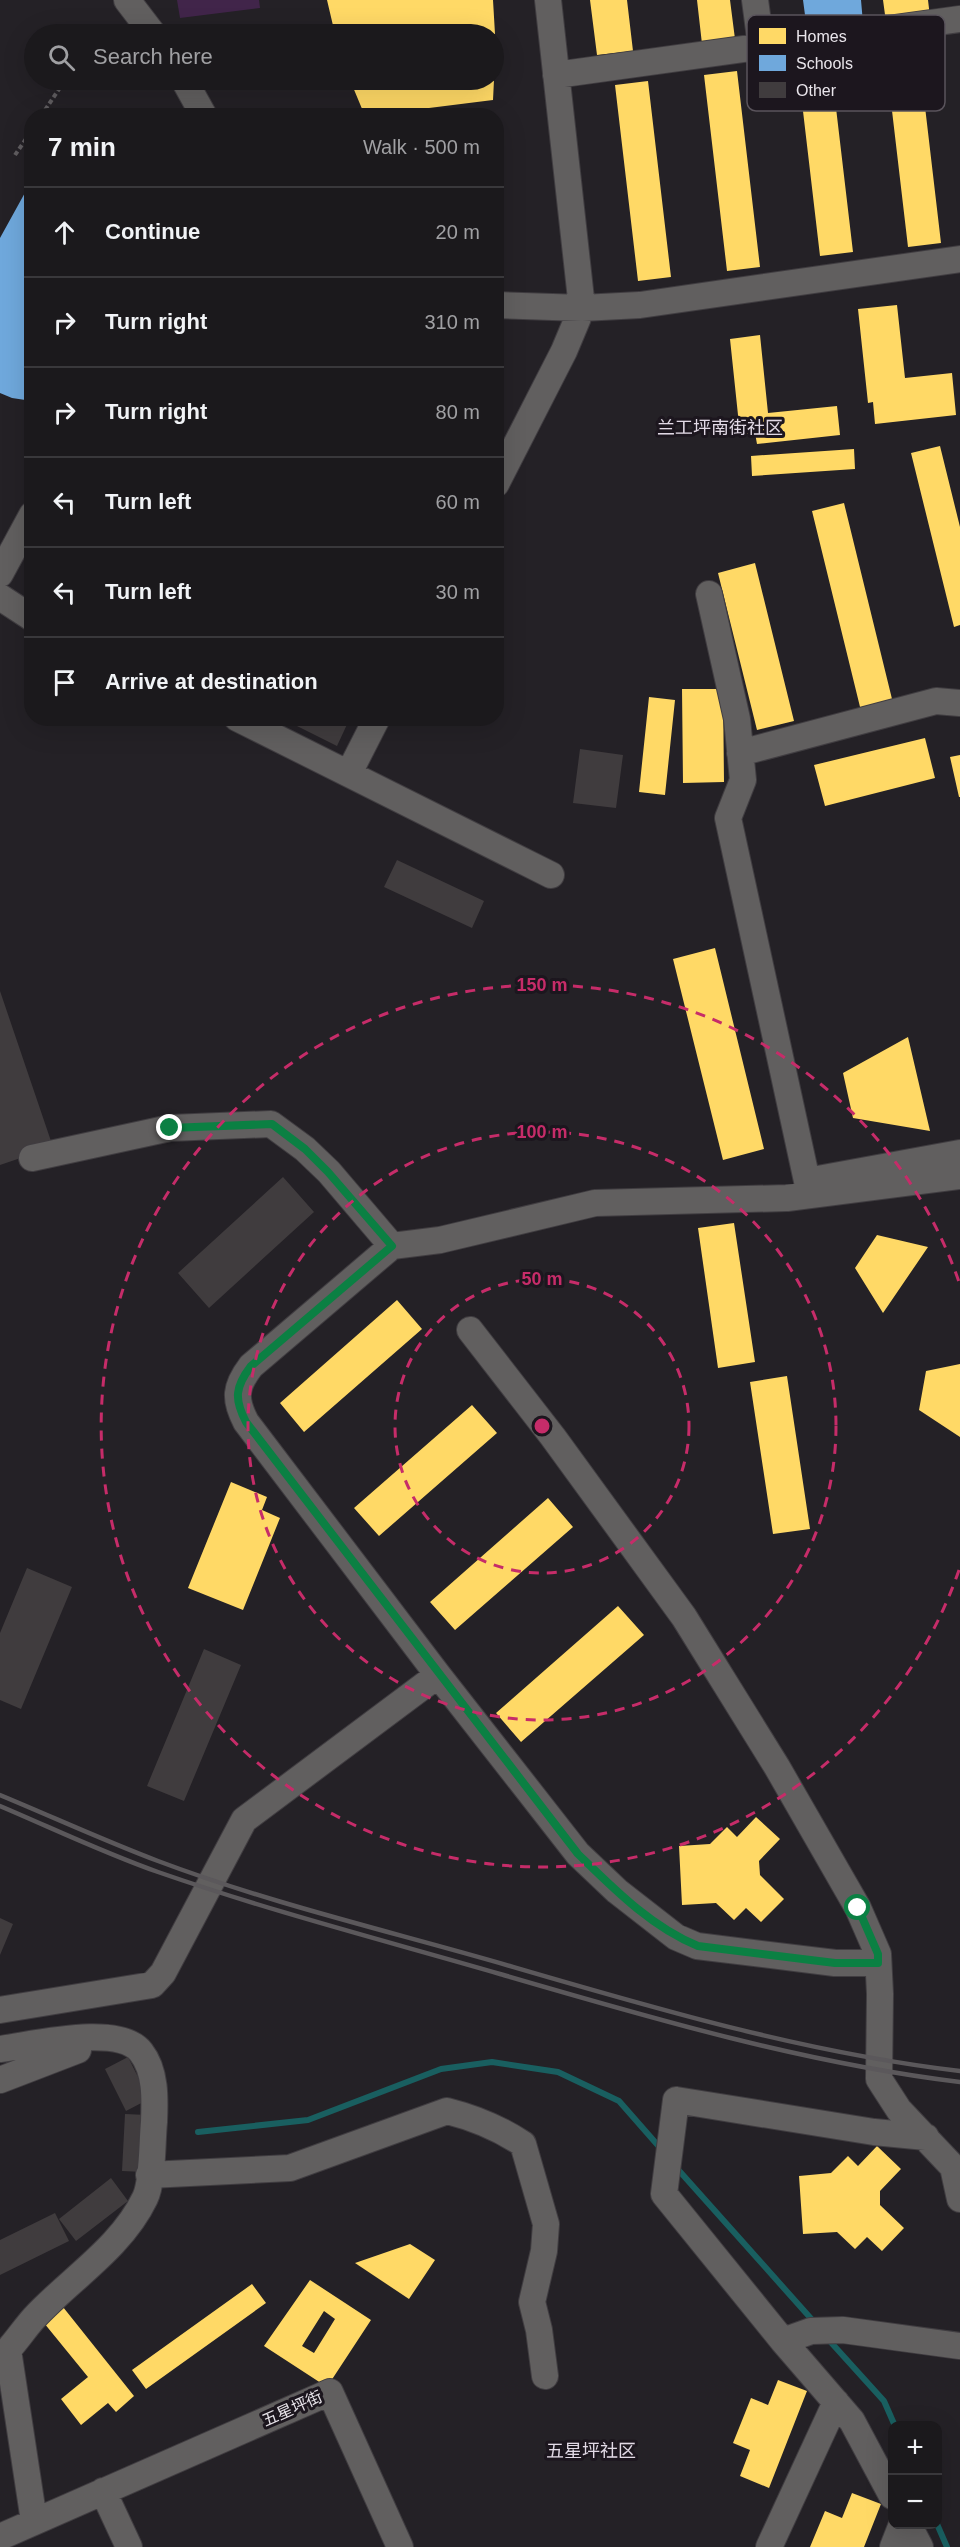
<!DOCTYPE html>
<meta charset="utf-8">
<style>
:root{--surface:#1b191c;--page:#282629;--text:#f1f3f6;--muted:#a0a0a3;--line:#39383b}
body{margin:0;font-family:Arial,"Noto Sans SC",sans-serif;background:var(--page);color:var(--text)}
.controls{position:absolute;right:18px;bottom:18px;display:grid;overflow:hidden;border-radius:12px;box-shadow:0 6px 24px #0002}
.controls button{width:54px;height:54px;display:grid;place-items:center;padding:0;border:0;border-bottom:2px solid var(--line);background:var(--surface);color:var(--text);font:30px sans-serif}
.stop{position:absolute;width:18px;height:18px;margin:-14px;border:4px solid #0b8043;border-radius:50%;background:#fff}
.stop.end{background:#0b8043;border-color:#fff;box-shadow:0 2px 6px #0008}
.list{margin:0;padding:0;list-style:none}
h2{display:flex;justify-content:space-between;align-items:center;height:78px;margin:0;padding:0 24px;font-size:26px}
h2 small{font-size:20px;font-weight:400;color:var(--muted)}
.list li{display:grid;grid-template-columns:39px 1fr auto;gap:18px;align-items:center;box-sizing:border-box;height:90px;padding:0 24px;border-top:2px solid var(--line)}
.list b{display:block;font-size:22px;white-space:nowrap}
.list em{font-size:20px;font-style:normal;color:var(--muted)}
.icon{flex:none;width:33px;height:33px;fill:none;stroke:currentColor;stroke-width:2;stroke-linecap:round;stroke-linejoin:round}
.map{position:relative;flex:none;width:960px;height:2547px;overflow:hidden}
.search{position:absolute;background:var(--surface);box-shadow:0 6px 24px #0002;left:24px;top:24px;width:480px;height:66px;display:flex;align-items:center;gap:15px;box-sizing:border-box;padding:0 21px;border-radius:33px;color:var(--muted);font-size:22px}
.panel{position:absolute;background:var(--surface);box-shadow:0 6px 24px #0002;left:24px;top:108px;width:480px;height:618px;border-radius:24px}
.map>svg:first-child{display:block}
.green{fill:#41254a}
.homes{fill:#ffd966;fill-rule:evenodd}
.schools{fill:#6fa8dc}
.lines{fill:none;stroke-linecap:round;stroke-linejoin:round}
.stream{stroke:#195f60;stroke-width:6}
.building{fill:#403c3e}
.minor-casing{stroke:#403d41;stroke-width:28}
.path{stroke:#605d60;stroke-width:4;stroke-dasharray:4.5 3;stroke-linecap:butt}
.minor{stroke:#615f5f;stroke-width:26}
.rail{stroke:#5b585b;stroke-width:4.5}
.route{stroke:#0b8043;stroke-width:8}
.ring{fill:none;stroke:#c62c69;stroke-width:3;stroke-dasharray:10 8}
.labels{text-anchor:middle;stroke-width:6;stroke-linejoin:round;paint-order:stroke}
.street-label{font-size:16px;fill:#e9e5eb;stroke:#1c161e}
.neighbourhood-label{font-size:18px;fill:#e1d9e5;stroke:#1c161e}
.key{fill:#1c161e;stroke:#5a545c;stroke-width:1.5}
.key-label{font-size:16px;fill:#e9e5eb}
.centre{fill:#c62c69;stroke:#1c161e;stroke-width:3}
.ring-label{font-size:18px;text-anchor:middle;font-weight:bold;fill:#c62c69;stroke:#1c161e;stroke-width:6;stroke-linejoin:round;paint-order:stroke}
</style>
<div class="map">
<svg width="960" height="2547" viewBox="0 0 960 2547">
<rect width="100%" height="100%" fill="#242126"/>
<path class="green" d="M177,0H259L260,8L180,18Z"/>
<path class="homes" d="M327,0H493L495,34H335Z
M590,0H627L633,51L597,55Z
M697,0H730L735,39L702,44Z
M883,0H928L930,17L886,22Z
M918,47L941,243L908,247L885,51Z
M830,57L853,252L820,256L797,60Z
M737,71L760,267L727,271L704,75Z
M350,80H494L493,100L365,116Z
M648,81L671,277L638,281L615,85Z
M897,305L905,378L952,373L956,415L875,424L873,402L868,403L858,309Z
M760,335L768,413L837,406L840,435L757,444L755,433L740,434L730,339Z
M940,446L960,527V625L954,627L911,453Z
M854,449L855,469L752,476L751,456Z
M844,503L893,703L861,711L812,511Z
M755,563L794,721L757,730L718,573Z
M682,689H723L724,782L683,783Z
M649,697L675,700L665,795L639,792Z
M925,738L935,778L825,806L814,765Z
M960,755V797H959L950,757Z
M715,948L764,1149L723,1160L673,959Z
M908,1037L930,1131L853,1118L843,1073Z
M734,1223L755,1362L718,1368L698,1228Z
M877,1235L928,1247L883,1313L855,1268Z
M397,1300L422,1329L304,1432L280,1403Z
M960,1364V1437L919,1410L926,1371Z
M787,1376L810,1529L773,1534L750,1382Z
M472,1405L497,1433L379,1536L354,1508Z
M231,1482L267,1497L262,1510L280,1518L243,1610L188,1588Z
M548,1498L573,1527L455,1630L430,1602Z
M618,1606L644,1635L521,1742L496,1713Z
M756,1817L780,1839L759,1861L760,1875L784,1899L761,1922L746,1908L734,1920L716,1903L682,1905L679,1846L710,1844L727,1827L737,1837Z
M877,2146L901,2169L880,2191V2205L904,2228L882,2251L867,2237L855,2249L837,2232L803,2234L799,2176L831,2173L848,2156L858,2166Z
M410,2244L435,2260L409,2299L355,2263Z
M310,2280L371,2320L327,2387L264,2346ZM324,2311L335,2319L314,2353L302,2346Z
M252,2284L266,2303L146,2389L132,2370Z
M63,2307L134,2396L116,2412L108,2403L81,2425L61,2399L88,2377L44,2323Z
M778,2380L807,2391L769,2488L740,2476L750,2450L733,2443L751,2398L768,2405Z
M852,2493L881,2504L864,2547H810L825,2511L842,2518Z"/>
<path class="schools" d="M803,0H861L863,23L807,30Z
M32,180V401L12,398L0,393V238Z"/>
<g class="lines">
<path class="stream" d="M198,2132L308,2120L441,2069L492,2062L558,2072L619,2101L662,2150
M674,2165L815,2323
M827,2338L884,2401L895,2426
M937,2524L947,2547"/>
</g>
<path class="building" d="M496,408L504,412L496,427Z
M281,718H350L337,746Z
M580,749L623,755L616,808L573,803Z
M397,860L484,901L472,928L384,887Z
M0,991L53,1147L0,1165Z
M283,1177L314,1212L209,1308L178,1273Z
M27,1568L72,1587L21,1709L0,1700V1633Z
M204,1649L241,1665L184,1801L147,1786Z
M0,1918L13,1924L0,1955Z
M128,2057L149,2099L126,2111L105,2069Z
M125,2114L147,2115L144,2172L122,2171Z
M111,2178L128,2201L76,2241L59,2219Z
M55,2213L69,2241L0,2275V2240Z"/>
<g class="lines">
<g class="minor-casing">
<path id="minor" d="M127,0L153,34
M548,0L582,308L640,305L960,259
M755,0L761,45
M556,75L960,19
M184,80L204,116
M496,305L582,308L564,351L496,484
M0,574L32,515
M709,594L737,719L743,780L728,818L807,1181L960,1153
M0,597L32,618
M237,718L551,875
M740,753L936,701L960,703
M349,773L377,718
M32,1158L170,1128L271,1124L305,1149L329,1172L392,1246L440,1240L595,1203L787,1198L960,1176
M392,1246L251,1366C235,1387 234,1399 246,1422L438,1675L578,1854L617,1891L676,1937L697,1946L835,1963H878
M470,1330L553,1437L684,1617L777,1767L858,1908L878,1954L880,1994L879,2079L899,2110L953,2167L960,2199
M0,2010L152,1985L163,1973L244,1820L438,1675
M0,2049C32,2045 119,2023 141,2052C156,2071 155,2099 154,2122C152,2141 153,2182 145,2198C121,2248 70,2279 34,2318C25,2328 17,2340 8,2350L34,2521
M0,2080L78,2050
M149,2175L290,2168L447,2111C475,2118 499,2128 523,2144L546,2224L544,2251L532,2302L539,2330L545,2376
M783,2341L811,2331L843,2330L960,2346
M103,2491L129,2547
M892,2496L852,2421L783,2341L664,2194L676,2100L874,2132L926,2137
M908,2524L920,2547
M0,2537L330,2392L400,2547
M769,2547L836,2402
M893,2547L902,2524"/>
</g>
<path class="path" d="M41,116L65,80
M15,155L32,130"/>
<use href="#minor" class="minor"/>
<path class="rail" d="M0,1795C53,1817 105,1841 158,1861C272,1904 393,1932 510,1966C657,2009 807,2053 960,2071
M0,1806C52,1828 104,1853 158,1872C270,1911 386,1941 500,1974C651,2018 804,2063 960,2082"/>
</g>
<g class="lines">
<path class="route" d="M170,1128L272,1124L305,1149L328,1172L392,1246L251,1366C235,1387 234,1399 246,1422L578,1854C613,1888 651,1927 698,1946L835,1963H878V1954L858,1908"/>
</g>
<g class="ring">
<circle cx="542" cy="1426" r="147"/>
<circle cx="542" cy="1426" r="294"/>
<path d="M959 1570A441 441 0 1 1 959 1282"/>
</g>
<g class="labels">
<g class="street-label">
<text transform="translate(292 2408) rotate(-24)" y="6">五星坪街</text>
</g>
<g class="neighbourhood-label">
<text x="720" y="434">兰工坪南街社区</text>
<text x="591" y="2457">五星坪社区</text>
</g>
</g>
<rect x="747" y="15" width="198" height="96" rx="9" class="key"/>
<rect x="759" y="28" width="27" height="16" fill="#ffd966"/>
<rect x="759" y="55" width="27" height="16" fill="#6fa8dc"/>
<rect x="759" y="82" width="27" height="16" fill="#403c3e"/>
<g class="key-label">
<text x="796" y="42">Homes</text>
<text x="796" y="69">Schools</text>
<text x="796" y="96">Other</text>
</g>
<circle cx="542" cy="1426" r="9" class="centre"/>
<g class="ring-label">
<text x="542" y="991">150 m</text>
<text x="542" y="1138">100 m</text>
<text x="542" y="1285">50 m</text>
</g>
</svg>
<div class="controls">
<button>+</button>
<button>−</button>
</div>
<div class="stop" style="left:858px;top:1908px"></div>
<div class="stop end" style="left:170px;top:1128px"></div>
<div class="search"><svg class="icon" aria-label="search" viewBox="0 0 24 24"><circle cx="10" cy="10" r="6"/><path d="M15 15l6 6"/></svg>Search here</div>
<section class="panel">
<h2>7 min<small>Walk · 500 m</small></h2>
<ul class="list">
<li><svg class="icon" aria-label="ahead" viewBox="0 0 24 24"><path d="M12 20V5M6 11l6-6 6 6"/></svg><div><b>Continue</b></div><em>20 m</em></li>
<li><svg class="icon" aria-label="right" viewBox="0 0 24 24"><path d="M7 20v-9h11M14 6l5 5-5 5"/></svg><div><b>Turn right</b></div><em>310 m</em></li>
<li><svg class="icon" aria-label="right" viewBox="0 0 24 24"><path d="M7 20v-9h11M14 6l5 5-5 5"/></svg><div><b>Turn right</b></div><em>80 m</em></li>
<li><svg class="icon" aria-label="left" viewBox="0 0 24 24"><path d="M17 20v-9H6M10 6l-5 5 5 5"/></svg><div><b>Turn left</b></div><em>60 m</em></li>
<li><svg class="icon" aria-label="left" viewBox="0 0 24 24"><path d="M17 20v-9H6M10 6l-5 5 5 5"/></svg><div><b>Turn left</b></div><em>30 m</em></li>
<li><svg class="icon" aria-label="arrive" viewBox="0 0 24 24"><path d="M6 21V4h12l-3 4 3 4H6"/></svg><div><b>Arrive at destination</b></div></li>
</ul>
</section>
</div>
